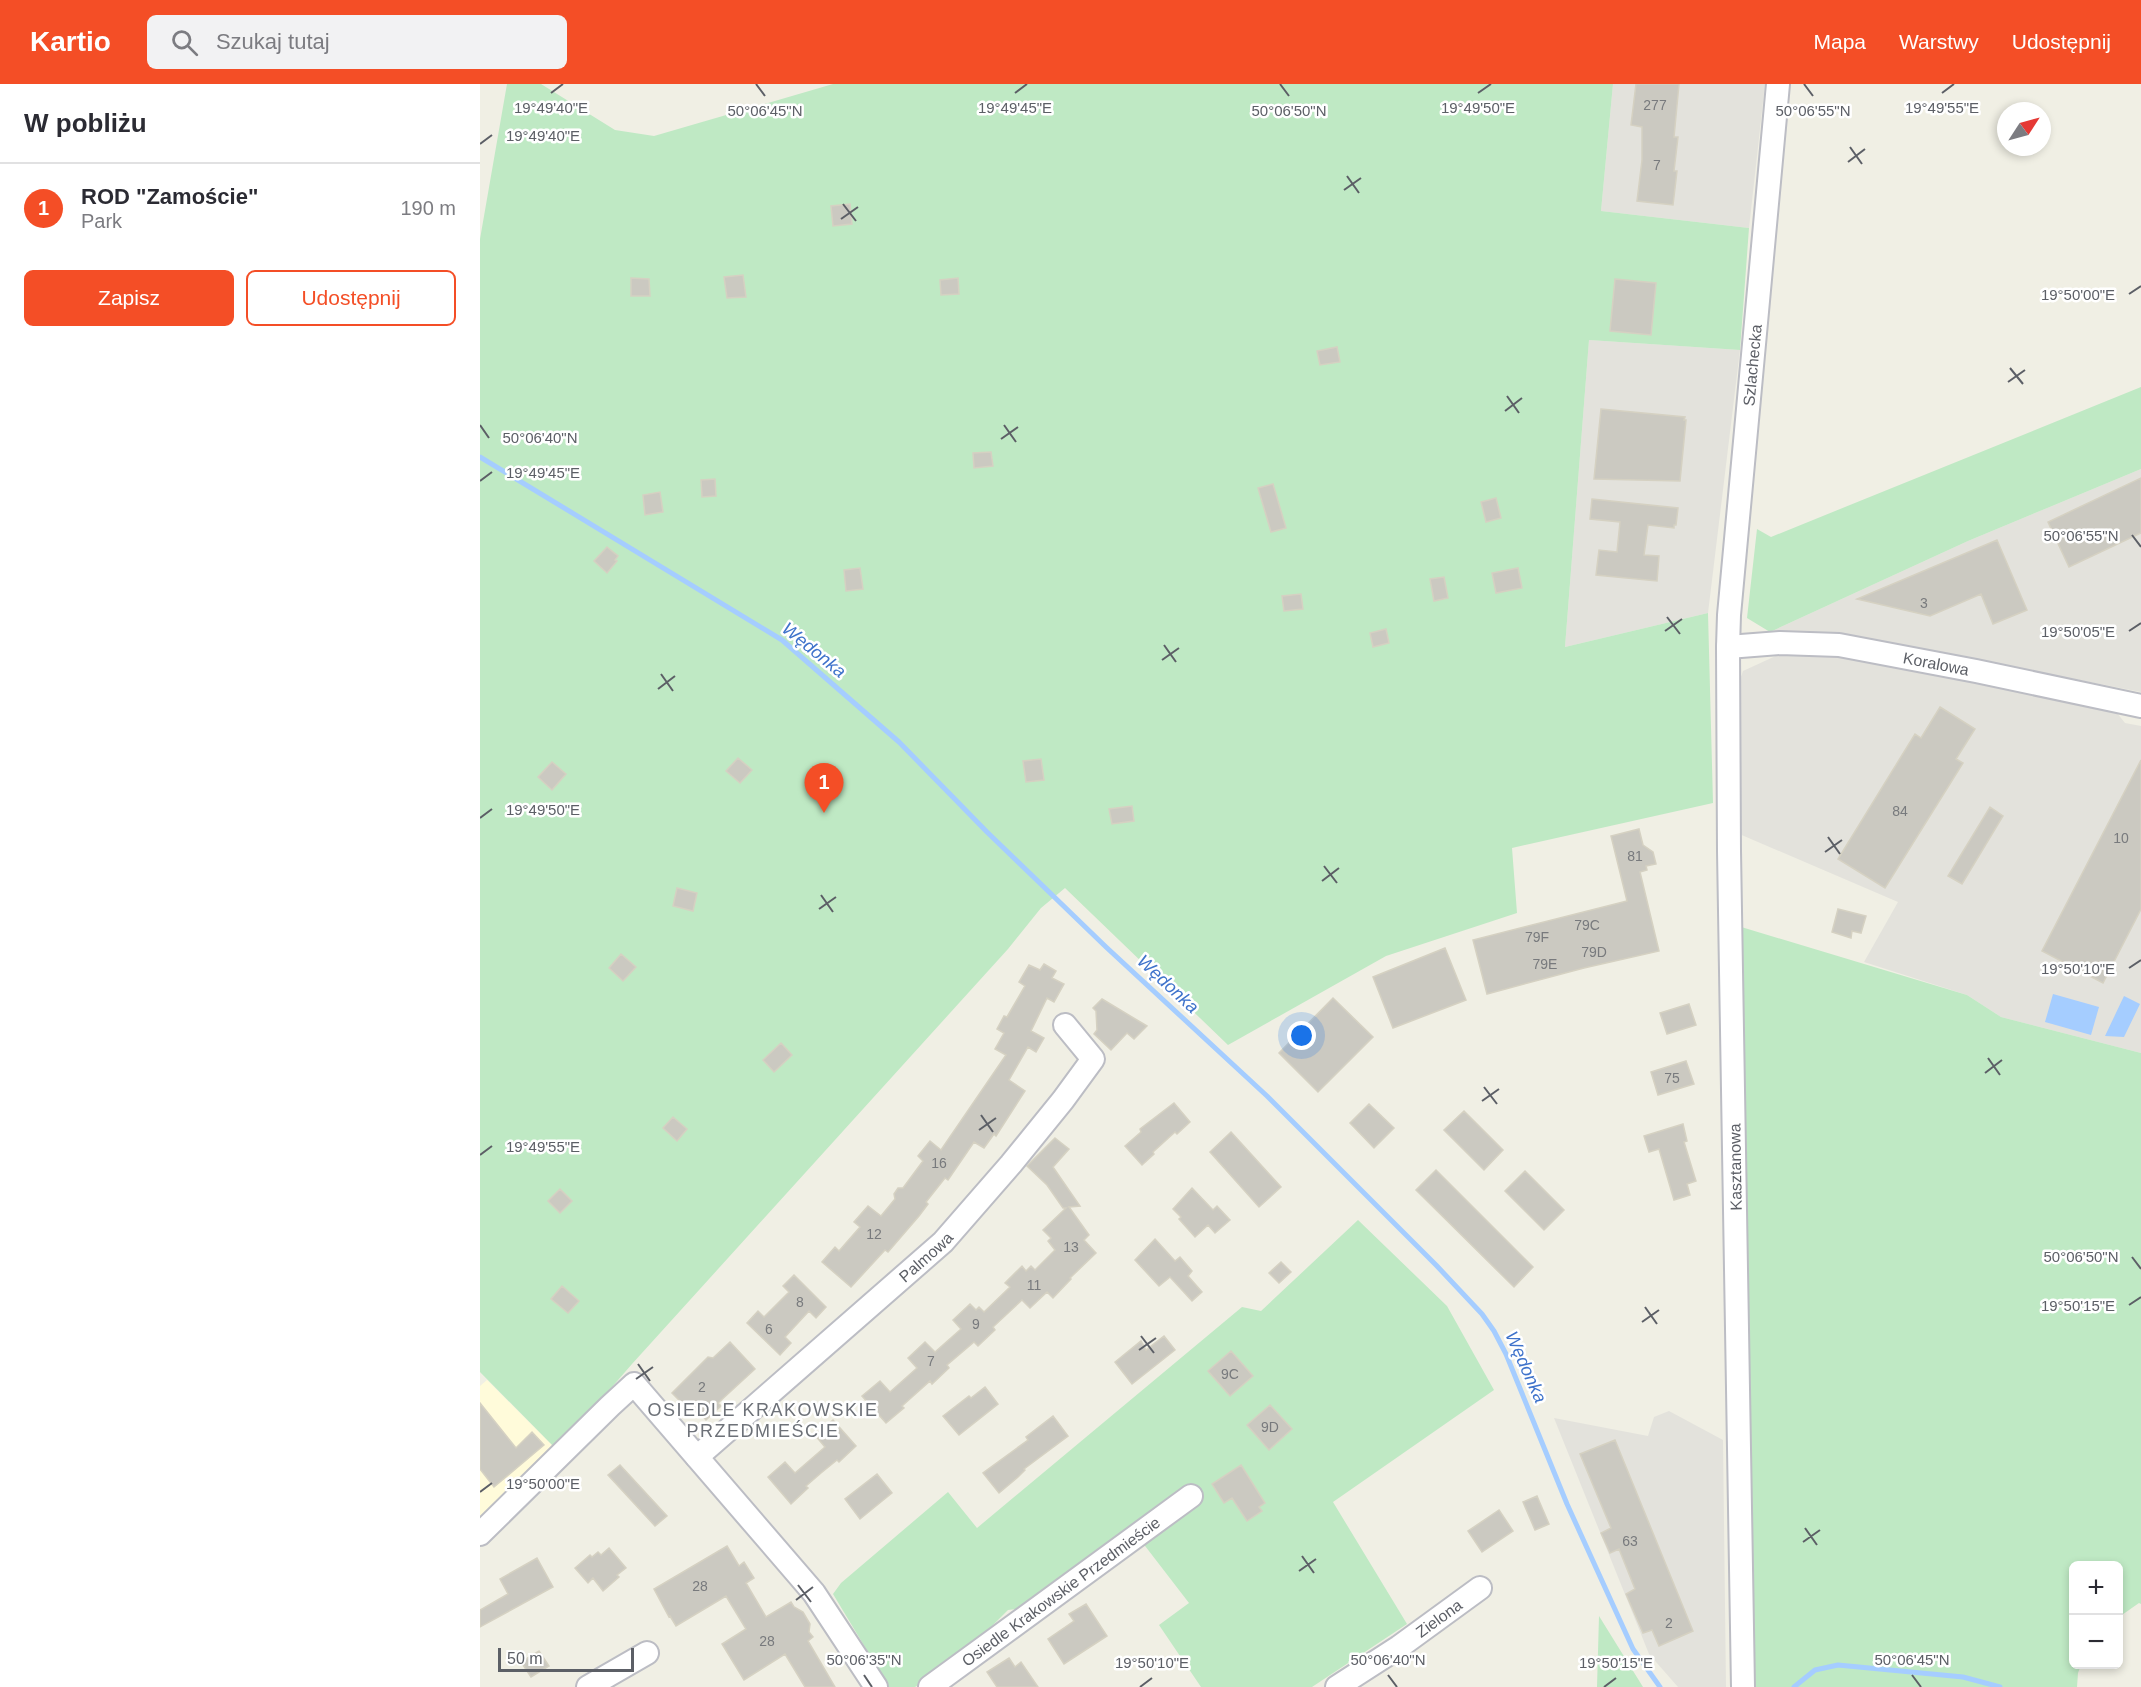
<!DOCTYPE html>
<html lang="pl">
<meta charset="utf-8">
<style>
:root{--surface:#fff;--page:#f2f2f3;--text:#2b2b33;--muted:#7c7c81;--line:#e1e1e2;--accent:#f44e26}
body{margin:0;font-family:Arial,sans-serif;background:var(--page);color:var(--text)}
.controls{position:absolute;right:18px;bottom:18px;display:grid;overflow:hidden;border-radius:9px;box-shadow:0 3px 9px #0003}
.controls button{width:54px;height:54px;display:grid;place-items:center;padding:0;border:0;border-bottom:2px solid var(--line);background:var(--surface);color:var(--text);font:30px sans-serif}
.compass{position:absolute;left:1517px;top:18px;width:54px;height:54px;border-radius:50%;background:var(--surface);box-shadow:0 3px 9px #0003;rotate:54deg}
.scale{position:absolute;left:18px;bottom:15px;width:136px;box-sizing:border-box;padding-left:6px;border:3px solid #5c5f66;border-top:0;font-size:16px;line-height:21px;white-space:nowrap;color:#5c5f66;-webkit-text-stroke:4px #fff;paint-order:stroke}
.you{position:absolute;left:822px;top:952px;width:21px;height:21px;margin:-15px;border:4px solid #fff;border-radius:50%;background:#1a73e8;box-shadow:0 0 0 9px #1a73e833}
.badge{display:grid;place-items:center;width:39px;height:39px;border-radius:50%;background:var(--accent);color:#fff;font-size:20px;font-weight:700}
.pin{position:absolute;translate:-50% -50px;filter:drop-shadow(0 2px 3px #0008)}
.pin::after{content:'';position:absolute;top:32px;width:21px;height:18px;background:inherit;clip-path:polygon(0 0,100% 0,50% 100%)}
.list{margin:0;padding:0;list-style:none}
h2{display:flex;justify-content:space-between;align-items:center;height:78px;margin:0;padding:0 24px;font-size:26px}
h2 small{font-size:20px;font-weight:400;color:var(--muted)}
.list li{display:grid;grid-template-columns:39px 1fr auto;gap:18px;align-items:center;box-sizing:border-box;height:90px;padding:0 24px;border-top:2px solid var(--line)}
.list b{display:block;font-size:22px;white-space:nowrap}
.list p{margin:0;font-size:20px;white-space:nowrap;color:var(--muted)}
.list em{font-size:20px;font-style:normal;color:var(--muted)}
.actions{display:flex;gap:12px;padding:18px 24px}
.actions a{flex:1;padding:14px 0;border:2px solid var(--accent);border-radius:9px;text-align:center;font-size:21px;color:var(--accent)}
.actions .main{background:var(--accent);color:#fff}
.icon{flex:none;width:33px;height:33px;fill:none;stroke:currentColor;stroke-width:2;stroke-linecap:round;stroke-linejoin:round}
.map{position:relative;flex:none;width:1661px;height:1603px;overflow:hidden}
header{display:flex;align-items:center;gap:36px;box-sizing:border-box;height:84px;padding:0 30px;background:var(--accent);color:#fff}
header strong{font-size:28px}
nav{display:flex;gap:33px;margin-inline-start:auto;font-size:21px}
.search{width:420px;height:54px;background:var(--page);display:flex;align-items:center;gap:15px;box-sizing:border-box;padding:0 21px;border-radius:9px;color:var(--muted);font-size:22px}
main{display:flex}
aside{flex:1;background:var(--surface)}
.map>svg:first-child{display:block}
.commercial{fill:#fffbda}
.industrial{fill:#e3e2dc}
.green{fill:#bfe9c4}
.water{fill:#a5cdff}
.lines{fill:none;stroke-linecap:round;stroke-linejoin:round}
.stream{stroke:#a5cdff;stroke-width:5}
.building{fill:#cbc9c1;stroke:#d5d1c2;stroke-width:1.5}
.minor-casing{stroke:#bcbdc4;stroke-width:26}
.minor{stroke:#fff;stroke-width:22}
.ticks{fill:none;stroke:#5c5f66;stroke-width:2}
.labels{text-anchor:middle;stroke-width:5;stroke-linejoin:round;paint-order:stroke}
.number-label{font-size:14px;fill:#787a7d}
.street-label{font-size:16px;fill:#5c5f66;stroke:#fff}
.water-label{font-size:18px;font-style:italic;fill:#3f73cb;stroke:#fff}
.neighbourhood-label{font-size:18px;letter-spacing:1.5px;fill:#6d7178;stroke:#fff}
.ticks-label{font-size:15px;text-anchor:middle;fill:#5c5f66;stroke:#fff;stroke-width:5;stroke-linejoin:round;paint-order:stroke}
</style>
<header>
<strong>Kartio</strong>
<div class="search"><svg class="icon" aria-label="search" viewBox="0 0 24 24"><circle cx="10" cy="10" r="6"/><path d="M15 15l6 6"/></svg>Szukaj tutaj</div>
<nav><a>Mapa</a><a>Warstwy</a><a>Udostępnij</a></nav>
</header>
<main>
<aside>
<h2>W pobliżu<small></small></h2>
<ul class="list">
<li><span class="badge">1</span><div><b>ROD &quot;Zamoście&quot;</b><p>Park</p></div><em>190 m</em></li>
</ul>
<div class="actions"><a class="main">Zapisz</a><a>Udostępnij</a></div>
</aside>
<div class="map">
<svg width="1661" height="1603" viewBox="0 0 1661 1603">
<rect width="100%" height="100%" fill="#f0efe4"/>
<path class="commercial" d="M7,1296L77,1366L0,1438V1302Z"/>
<path class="industrial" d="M1133,0H1285L1269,144L1121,127Z
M1109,256L1260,266L1228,529L1085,563Z
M1661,385V608L1398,557L1350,552L1290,548L1488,457Z
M1300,570L1383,572L1633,624L1645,639L1661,642V969L1521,933L1487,911L1384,878L1418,818L1257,749L1256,608L1263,587Z
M1189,1327L1243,1356L1246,1603H1198L1169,1570L1074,1334L1168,1352L1174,1333Z"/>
<path class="green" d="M27,0H61L135,46L174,52L353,0H1133L1121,127L1269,144L1260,266L1109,256L1085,563L1228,529L1233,719L1032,764L1037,829L906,872L748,961L585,804L561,824L528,865L152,1280L77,1366L0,1288V155Z
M1661,303V385L1488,457L1290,548L1267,534L1277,445L1291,453Z
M1258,842L1487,911L1521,933L1661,969V1520L1659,1519L1639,1533L1638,1482H1594V1580L1601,1581L1598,1589L1597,1603H1275L1267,1107Z
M878,1136L967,1222L1014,1306L853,1418L927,1540L832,1603H721L679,1541L709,1519L652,1445L545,1524L528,1526L512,1542L496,1565L435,1603H409L353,1510L361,1499L468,1408L497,1444L762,1223L781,1227Z
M1119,1532L1163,1603H1117Z"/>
<path class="water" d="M1573,910L1619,923L1611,951L1565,938Z
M1644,912L1660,920L1644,953L1625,952Z"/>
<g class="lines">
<path class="stream" d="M0,373L302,556L419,658L507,748L626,863L787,1012L956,1181L1002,1230L1014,1247L1026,1270L1087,1420L1153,1565L1180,1603
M1314,1603L1335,1586L1358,1581L1483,1593L1520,1603"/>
</g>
<path class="building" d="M1156,0H1199L1194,53H1198L1194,87H1197L1193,121L1157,117L1162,76V43L1151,41Z
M370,120L372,140L353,142L351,122Z
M263,191L266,213L247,214L244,193Z
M151,194L169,195L170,212H151Z
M478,194L479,210L461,211L460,196Z
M1135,195L1176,199L1171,251L1130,247Z
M857,263L860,278L840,281L837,267Z
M1121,325L1205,333L1204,336H1206L1200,397L1114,395Z
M511,368L513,382L494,384L493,369Z
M1661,394V449L1589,483L1568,438Z
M235,395L236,412L222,413L221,396Z
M793,400L806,444L791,448L778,404Z
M180,408L183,428L165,431L163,411Z
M1016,414L1021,434L1006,438L1001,418Z
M1112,415L1198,424L1196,441H1194V444L1168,441L1164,471L1179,472L1177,497L1116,491L1119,466L1137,468L1140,438L1110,435Z
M1517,456L1547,526L1513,540L1501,510L1450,532L1377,515Z
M127,463L138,472L135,476L137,477L127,489L114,477Z
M380,484L383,505L366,507L364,486Z
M1038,484L1042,504L1016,509L1012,489Z
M964,493L968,514L954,517L950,495Z
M821,510L823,525L804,527L802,512Z
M906,545L909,559L893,563L890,549Z
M1460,623L1495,645L1476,675L1483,679L1405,804L1358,775L1435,650L1441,654Z
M258,674L272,686L260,699L246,687Z
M561,675L564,696L546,698L543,677Z
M1661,676V825L1623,899L1562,867Z
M72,678L86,690L72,706L58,693Z
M652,722L654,737L632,740L629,725Z
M1510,723L1523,732L1482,800L1468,792Z
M1159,745L1163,761L1173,768L1176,780L1166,782L1167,786L1160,788L1179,867L1104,884L1007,910L993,856L1147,817L1131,752Z
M197,804L217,809L213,827L193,822Z
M1358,825L1386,832L1381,849L1372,847L1371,854L1352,848Z
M965,864L986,916L913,944L893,893Z
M141,870L156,883L143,897L129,884Z
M564,880L576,887L572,894L584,900L574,918L567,914L551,947L564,954L556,968L548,963L529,996L545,1007L516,1052L514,1050L504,1064L494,1058L468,1096L465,1094L446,1118L448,1120L439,1132L408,1168L405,1166L371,1203L342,1178L355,1163L359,1167L380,1143L374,1138L388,1122L401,1132L415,1115L414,1110L418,1104H423L443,1077L438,1072L450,1057L461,1066L526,971L515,965L524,949L517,945L524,932L527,933L545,902L539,898L549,881L560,886Z
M853,914L893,953L838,1008L799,969Z
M622,915L667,942L654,955L647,949L631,966L614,950L617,946L616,927L613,924Z
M1209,920L1216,941L1187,950L1180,929Z
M301,959L312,971L294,988L283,976Z
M1206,977L1214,1000L1178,1011L1171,988Z
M694,1019L710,1038L697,1050L695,1048L673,1068L674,1070L662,1081L645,1062L661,1048L660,1045Z
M889,1020L914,1044L894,1064L870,1039Z
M984,1027L1023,1066L1004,1086L964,1046Z
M193,1033L207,1045L197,1057L183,1044Z
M1203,1040L1207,1057L1204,1058L1216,1097L1207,1100L1210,1111L1194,1116L1179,1065L1169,1068L1164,1052Z
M751,1048L801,1103L779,1123L730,1068Z
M575,1054L589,1065L573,1083L600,1122L589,1123L609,1151L604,1156L616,1169L590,1194L591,1195L573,1214L567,1208L550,1224L542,1216L513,1243L515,1246L498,1262L494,1258L467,1281L469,1284L452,1300L450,1297L422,1322L424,1324L406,1339L382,1312L400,1297L410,1308L437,1284L428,1274L445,1258L455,1268L481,1245L473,1236L490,1220L496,1226L499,1223L504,1228L530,1203L525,1199L542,1182L546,1187L551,1182L555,1186L575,1166L568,1157L571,1154L563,1146L586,1124H583L567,1101L547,1082Z
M956,1086L1053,1183L1034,1203L936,1106Z
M1045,1087L1084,1126L1064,1146L1025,1107Z
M712,1104L733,1126L737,1122L750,1136L735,1149L728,1141L715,1153L699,1135L701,1133L693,1125Z
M80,1105L92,1117L80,1129L68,1117Z
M675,1155L695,1177L700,1173L712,1187L708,1192L722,1208L712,1217L690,1193L679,1202L655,1176Z
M801,1178L811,1188L799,1199L789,1189Z
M314,1191L346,1223L336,1234L329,1227L305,1253L311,1259L300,1271L267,1239L278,1227L284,1233L309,1208L303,1202Z
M82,1202L99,1217L88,1229L71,1215Z
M684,1252L695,1266L652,1300L635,1278L661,1257L666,1266Z
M250,1258L275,1285L238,1319L241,1322L226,1336L219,1328L216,1331L206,1320L204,1321L192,1309L228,1273L233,1274Z
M751,1267L773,1292L750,1312L728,1287Z
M505,1303L518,1320L479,1351L463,1332L489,1312L491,1314Z
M0,1319L36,1364L52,1348L64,1361L14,1403L0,1385Z
M790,1321L812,1345L789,1366L767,1341Z
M573,1332L588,1352L544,1385L545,1386L538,1393L519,1409L503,1389L548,1356L546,1353Z
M353,1336L376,1362L359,1378L357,1376L341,1389L326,1402L328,1404L311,1420L288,1393L305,1378L315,1389L345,1363L335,1351Z
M1135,1356L1213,1547L1179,1562L1172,1546L1163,1549L1146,1510L1155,1505L1139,1465L1130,1469L1121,1449L1131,1444L1100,1370Z
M140,1381L187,1432L175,1442L128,1391Z
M761,1381L785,1419L779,1423L782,1427L767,1437L752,1414L744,1419L732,1400Z
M397,1390L412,1409L380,1435L365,1415Z
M1057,1412L1069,1440L1055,1446L1043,1418Z
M1019,1426L1033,1447L1002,1468L988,1447Z
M247,1462L259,1482L264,1478L274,1494L266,1499L286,1533L311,1518L314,1523L323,1528L330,1540L329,1548L333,1553L328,1557L355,1603H325L305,1570L264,1596L242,1560L266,1545L246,1512L196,1542L190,1532L189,1533L174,1505Z
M129,1464L146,1484L137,1491L139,1493L123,1507L113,1494L108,1499L95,1484L110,1471L112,1473L118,1468L121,1471Z
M57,1474L73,1503L0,1543V1526L28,1510L20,1495Z
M606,1520L627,1552L584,1580L568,1555L594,1537L589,1530Z
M59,1567L69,1582L51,1593L41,1578Z
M529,1574L535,1583L541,1578L558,1603H517L507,1588Z"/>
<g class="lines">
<g class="minor-casing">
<g id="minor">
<path id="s1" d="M1248,563L1300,559L1359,561L1496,587L1661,622"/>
<path id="s2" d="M217,1373L463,1158L531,1080L583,1016L613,975L585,941"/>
<path d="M0,1450L130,1322L154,1300L334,1509L396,1603"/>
<path d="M108,1603L167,1569"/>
<path id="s3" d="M450,1603L711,1412"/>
<path id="s4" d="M857,1603L919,1563L1000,1504"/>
<path id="s5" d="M1263,1603L1249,767L1248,563L1249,531L1298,0"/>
</g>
</g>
<use href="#minor" class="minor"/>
</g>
<path class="ticks" d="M276,0L285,12M800,0L809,12M1324,0L1333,12M71,9L83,0M535,9L547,0M998,9L1011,0M1462,9L1474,0M0,60L12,51M1370,63L1382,80M1368,78L1385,65M867,92L879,109M864,106L881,94M363,120L376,137M361,135L378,123M1649,210L1661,202M1530,284L1543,300M1528,298L1545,286M1027,312L1039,329M1025,327L1042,314M0,341L9,354M524,341L536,358M521,355L538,343M0,397L12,388M1652,451L1661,463M1187,533L1200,550M1185,547L1202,535M1649,547L1661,539M684,561L696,578M682,576L699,564M181,590L193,607M178,605L195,592M0,734L12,725M1348,753L1360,770M1345,768L1362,756M844,782L857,799M842,797L859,784M341,811L353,828M339,825L356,813M1649,884L1661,876M1508,974L1520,991M1505,989L1522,976M1004,1003L1017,1020M1002,1017L1019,1005M501,1031L513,1048M499,1046L516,1034M0,1071L12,1062M1652,1173L1661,1185M1649,1221L1661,1213M1165,1223L1177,1240M1162,1238L1179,1226M661,1252L674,1269M659,1266L676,1254M158,1280L170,1297M156,1295L173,1283M0,1408L12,1399M1325,1444L1337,1461M1323,1458L1340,1446M822,1472L834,1489M819,1487L836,1475M318,1501L331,1518M316,1516L333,1503M384,1591L392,1603M908,1591L917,1603M1432,1591L1441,1603M660,1603L672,1594M1124,1603L1136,1594"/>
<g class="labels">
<g class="number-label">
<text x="1175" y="26">277</text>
<text x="1177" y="86">7</text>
<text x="1444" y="524">3</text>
<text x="1420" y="732">84</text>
<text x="1641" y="759">10</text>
<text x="1155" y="777">81</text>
<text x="1107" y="846">79C</text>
<text x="1057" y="858">79F</text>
<text x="1114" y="873">79D</text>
<text x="1065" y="885">79E</text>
<text x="1192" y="999">75</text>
<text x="459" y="1084">16</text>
<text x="394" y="1155">12</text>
<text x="591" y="1168">13</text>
<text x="554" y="1206">11</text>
<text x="320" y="1223">8</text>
<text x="496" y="1245">9</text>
<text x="289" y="1250">6</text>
<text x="451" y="1282">7</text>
<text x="750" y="1295">9C</text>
<text x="222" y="1308">2</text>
<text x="790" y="1348">9D</text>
<text x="1150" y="1462">63</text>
<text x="220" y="1507">28</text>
<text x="1189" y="1544">2</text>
<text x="287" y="1562">28</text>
</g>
<g class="street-label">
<text dy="6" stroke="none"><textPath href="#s5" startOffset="1323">Szlachecka</textPath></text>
<text dy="6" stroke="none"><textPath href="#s1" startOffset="210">Koralowa</textPath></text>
<text transform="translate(1255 1083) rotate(-91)" y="6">Kasztanowa</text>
<text dy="6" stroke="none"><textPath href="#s2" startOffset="304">Palmowa</textPath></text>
<text dy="6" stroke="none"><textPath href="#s3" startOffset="162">Osiedle Krakowskie Przedmieście</textPath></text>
<text dy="6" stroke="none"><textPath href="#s4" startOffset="123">Zielona</textPath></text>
</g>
<g class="water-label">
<text transform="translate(334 566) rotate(39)" y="6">Wędonka</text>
<text transform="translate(688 900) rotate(43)" y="6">Wędonka</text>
<text transform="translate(1046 1283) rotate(66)" y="6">Wędonka</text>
</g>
<g class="neighbourhood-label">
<text x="283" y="1332">OSIEDLE KRAKOWSKIE<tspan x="283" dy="21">PRZEDMIEŚCIE</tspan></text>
</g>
</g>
<g class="ticks-label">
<text x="998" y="29">19°49'50"E</text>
<text x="71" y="29">19°49'40"E</text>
<text x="535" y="29">19°49'45"E</text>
<text x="1462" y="29">19°49'55"E</text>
<text x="285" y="32">50°06'45"N</text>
<text x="809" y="32">50°06'50"N</text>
<text x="1333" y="32">50°06'55"N</text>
<text x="63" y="57">19°49'40"E</text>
<text x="1598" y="216">19°50'00"E</text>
<text x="60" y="359">50°06'40"N</text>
<text x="63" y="394">19°49'45"E</text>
<text x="1601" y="457">50°06'55"N</text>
<text x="1598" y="553">19°50'05"E</text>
<text x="63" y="731">19°49'50"E</text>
<text x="1598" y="890">19°50'10"E</text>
<text x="63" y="1068">19°49'55"E</text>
<text x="1601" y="1178">50°06'50"N</text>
<text x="1598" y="1227">19°50'15"E</text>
<text x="63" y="1405">19°50'00"E</text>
<text x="384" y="1581">50°06'35"N</text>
<text x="908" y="1581">50°06'40"N</text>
<text x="1432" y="1581">50°06'45"N</text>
<text x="672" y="1584">19°50'10"E</text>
<text x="1136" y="1584">19°50'15"E</text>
</g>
</svg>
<div class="controls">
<button>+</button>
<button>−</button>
</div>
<svg class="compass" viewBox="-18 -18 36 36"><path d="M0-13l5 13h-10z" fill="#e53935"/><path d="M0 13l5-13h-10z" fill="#7c7c81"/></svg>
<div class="scale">50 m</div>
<div class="you"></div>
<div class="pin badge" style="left:344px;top:729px">1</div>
</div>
</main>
